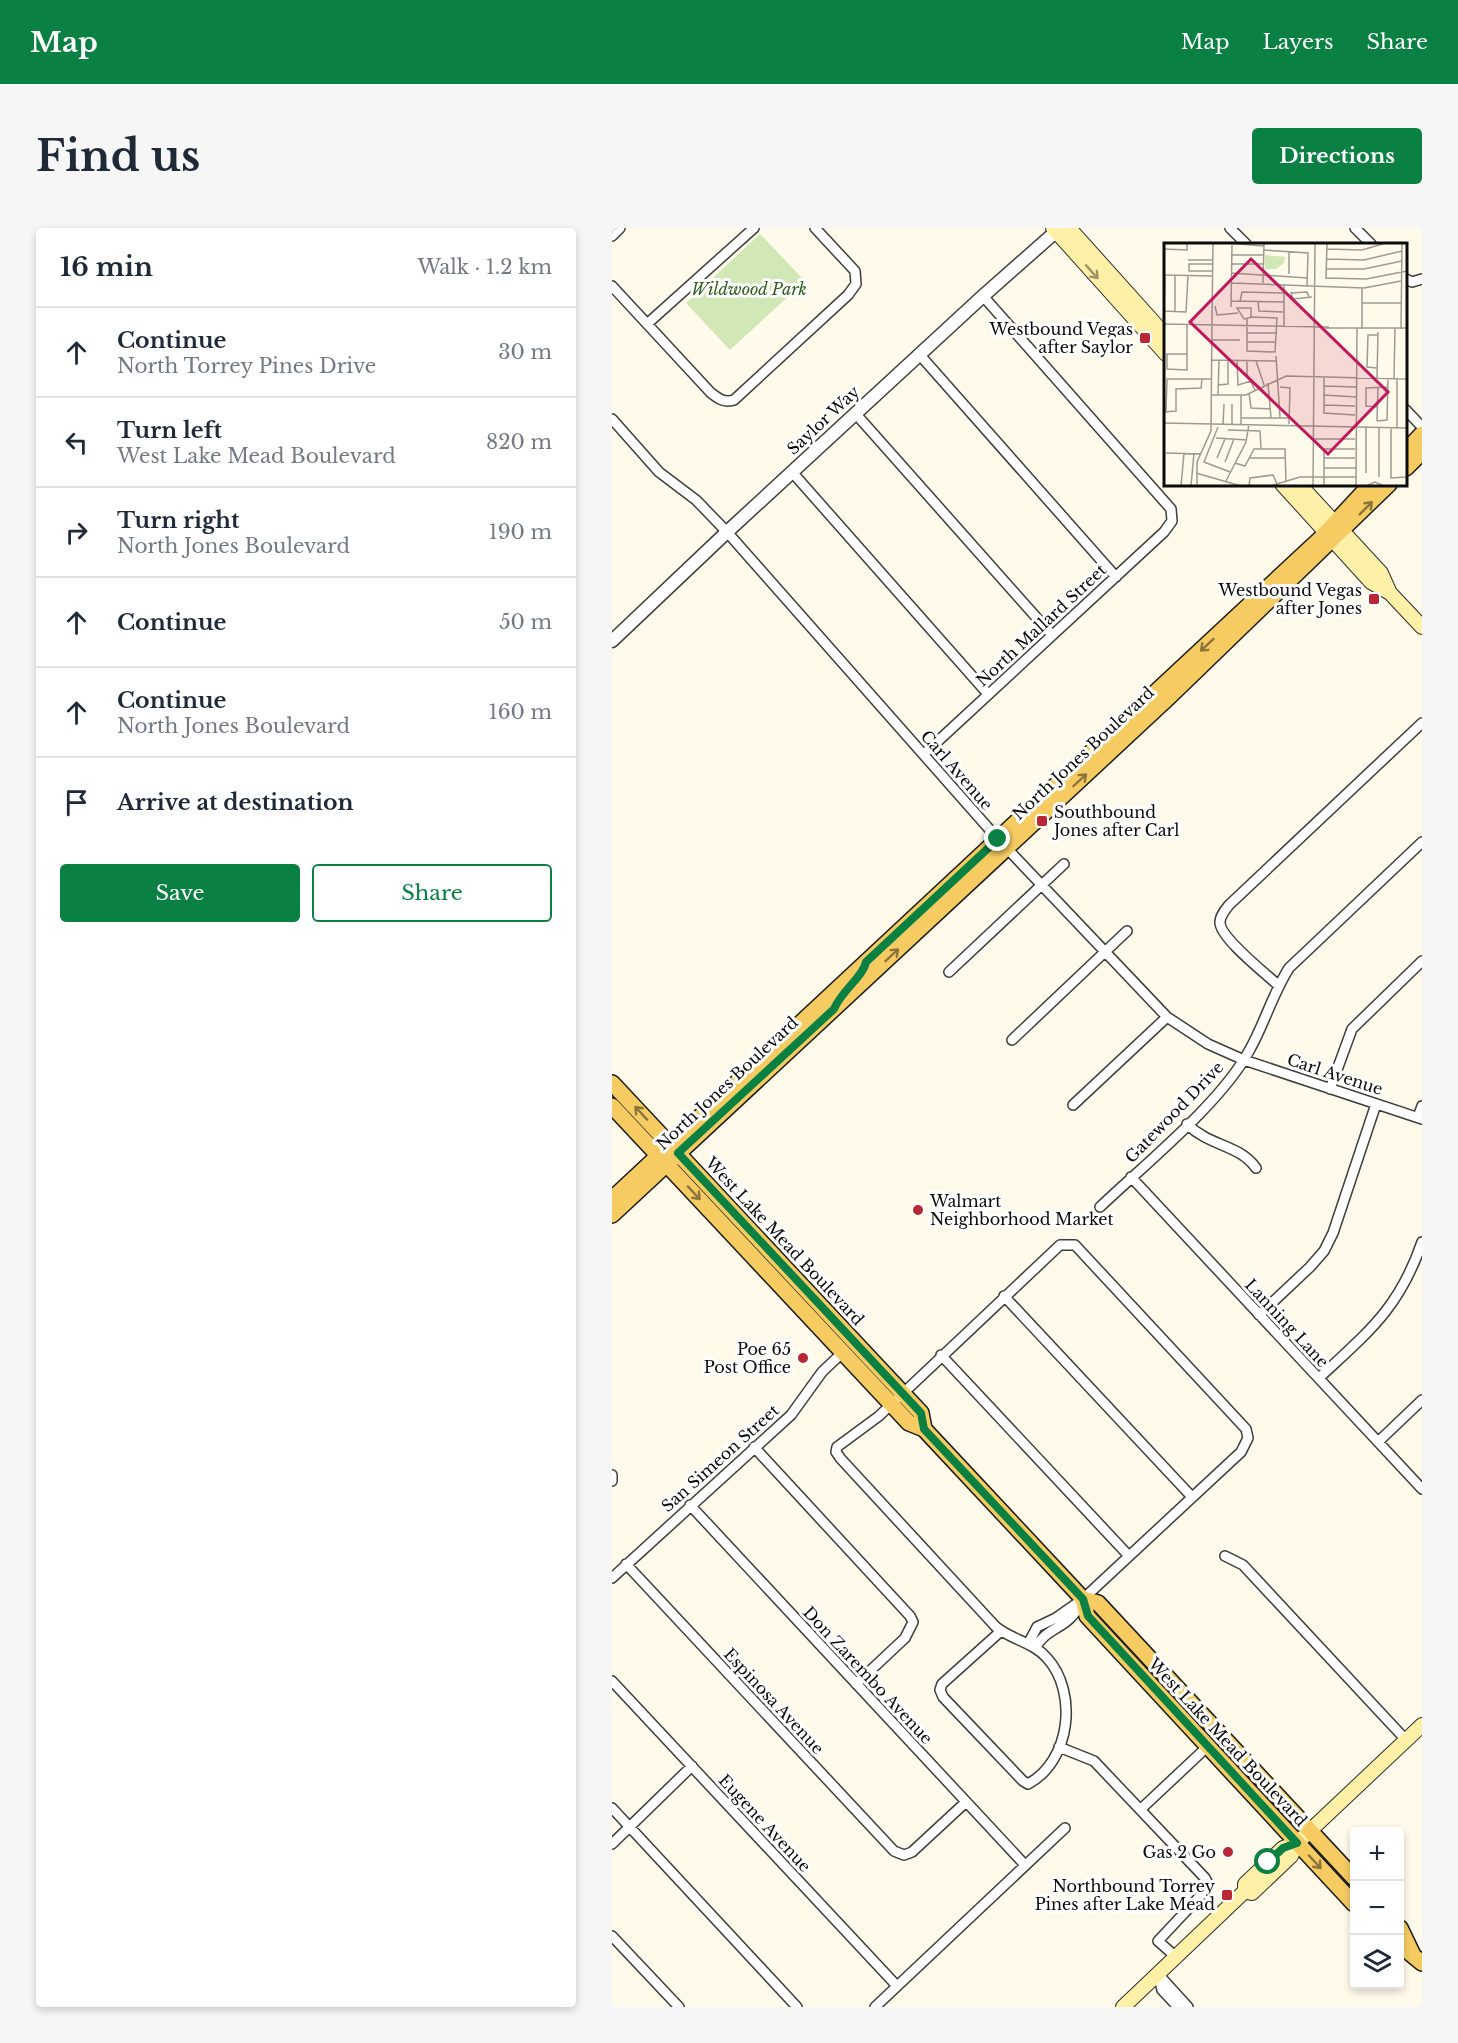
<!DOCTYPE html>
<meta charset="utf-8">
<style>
:root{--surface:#fff;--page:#f6f6f7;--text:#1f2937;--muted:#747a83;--line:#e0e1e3;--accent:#0b8043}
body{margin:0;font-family:"Libre Baskerville",serif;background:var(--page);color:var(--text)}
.controls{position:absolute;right:18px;bottom:18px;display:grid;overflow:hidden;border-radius:6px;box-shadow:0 3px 9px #0003}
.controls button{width:54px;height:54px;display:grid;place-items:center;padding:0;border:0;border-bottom:2px solid var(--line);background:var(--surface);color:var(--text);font:30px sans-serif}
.stop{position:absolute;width:18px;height:18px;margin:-14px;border:4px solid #0b8043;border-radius:50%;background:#fff}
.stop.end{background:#0b8043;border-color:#fff;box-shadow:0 2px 6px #0008}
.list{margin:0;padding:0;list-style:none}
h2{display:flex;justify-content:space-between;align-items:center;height:78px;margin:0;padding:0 24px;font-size:26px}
h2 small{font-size:20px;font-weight:400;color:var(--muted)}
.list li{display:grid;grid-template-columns:39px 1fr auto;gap:18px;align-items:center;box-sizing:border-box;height:90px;padding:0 24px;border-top:2px solid var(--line)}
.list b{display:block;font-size:22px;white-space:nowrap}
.list p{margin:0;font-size:20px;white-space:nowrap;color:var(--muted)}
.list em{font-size:20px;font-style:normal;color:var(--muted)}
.actions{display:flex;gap:12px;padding:18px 24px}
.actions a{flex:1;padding:14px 0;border:2px solid var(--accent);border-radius:6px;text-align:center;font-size:21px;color:var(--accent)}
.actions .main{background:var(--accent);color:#fff}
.icon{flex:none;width:33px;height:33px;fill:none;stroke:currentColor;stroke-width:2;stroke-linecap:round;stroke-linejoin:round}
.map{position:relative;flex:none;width:810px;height:1779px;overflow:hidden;border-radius:6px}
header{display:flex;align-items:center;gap:36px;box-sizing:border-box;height:84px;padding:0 30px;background:var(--accent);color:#fff}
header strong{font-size:28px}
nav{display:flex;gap:33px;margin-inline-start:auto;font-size:21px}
.intro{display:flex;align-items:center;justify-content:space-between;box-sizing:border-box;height:144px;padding:0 36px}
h1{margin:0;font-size:42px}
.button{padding:15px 27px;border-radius:6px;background:var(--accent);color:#fff;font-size:21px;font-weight:700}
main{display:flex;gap:36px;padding:0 36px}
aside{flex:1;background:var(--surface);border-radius:6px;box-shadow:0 3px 9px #0003}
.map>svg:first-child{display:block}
.green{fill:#d1e7b5}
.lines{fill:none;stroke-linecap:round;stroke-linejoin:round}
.minor-casing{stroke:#3e3e3e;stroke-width:12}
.tertiary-casing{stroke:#3e3e3e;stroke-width:15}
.secondary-casing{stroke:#2d2d2d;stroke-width:16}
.primary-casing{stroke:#1c1c1c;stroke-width:18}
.minor{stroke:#fff;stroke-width:9}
.tertiary{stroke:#fff;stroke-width:12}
.secondary{stroke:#fef0a6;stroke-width:14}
.primary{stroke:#f6cc62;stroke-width:15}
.oneway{stroke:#9d9468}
.oneway2{stroke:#8c753b}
.route{stroke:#0b8043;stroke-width:8}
.poi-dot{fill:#b82733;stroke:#fff;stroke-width:2}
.labels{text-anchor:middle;stroke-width:6;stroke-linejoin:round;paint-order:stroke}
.park-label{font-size:16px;font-style:italic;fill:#2e611d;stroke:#fff}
.poi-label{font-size:16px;fill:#0b0b0b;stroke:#fff;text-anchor:end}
.street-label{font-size:16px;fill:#0b0b0b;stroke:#fff}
.inset-road{fill:none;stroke:#9d9a91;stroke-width:1.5}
.view{fill:#c2185b;fill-opacity:0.15;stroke:#c2185b;stroke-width:3}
.inset-edge{fill:none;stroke:#0b0b0b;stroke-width:3}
</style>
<header>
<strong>Map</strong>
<nav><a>Map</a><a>Layers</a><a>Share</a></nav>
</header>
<div class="intro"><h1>Find us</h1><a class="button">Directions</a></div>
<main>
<aside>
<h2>16 min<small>Walk · 1.2 km</small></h2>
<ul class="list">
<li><svg class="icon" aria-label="ahead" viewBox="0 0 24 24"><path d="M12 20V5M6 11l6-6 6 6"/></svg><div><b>Continue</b><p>North Torrey Pines Drive</p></div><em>30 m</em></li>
<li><svg class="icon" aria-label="left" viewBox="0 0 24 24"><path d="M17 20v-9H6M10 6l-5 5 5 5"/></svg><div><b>Turn left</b><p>West Lake Mead Boulevard</p></div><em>820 m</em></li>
<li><svg class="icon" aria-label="right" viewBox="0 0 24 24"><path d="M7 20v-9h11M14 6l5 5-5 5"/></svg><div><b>Turn right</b><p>North Jones Boulevard</p></div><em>190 m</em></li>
<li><svg class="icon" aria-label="ahead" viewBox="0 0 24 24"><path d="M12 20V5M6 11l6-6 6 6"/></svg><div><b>Continue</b></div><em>50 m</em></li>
<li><svg class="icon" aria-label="ahead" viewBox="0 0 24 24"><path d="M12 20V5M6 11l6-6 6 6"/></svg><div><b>Continue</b><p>North Jones Boulevard</p></div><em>160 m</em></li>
<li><svg class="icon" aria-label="arrive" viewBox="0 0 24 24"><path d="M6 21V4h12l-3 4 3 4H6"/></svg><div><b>Arrive at destination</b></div></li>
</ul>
<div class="actions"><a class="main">Save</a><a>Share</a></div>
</aside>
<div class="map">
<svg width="810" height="1779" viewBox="0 0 810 1779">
<rect width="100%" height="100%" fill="#fffaea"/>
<path class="green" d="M148,6L193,53L118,122L74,75Z"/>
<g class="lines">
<g class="minor-casing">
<path id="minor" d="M618,0L634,16
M743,0L759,16
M0,8L8,0
M794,51L800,54L810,51
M0,58L99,165C107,171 112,175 122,172L236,67L244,56L243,43L203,0
M35,96L142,0
M307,126L504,349
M794,182L810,199
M243,185L440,407
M0,191L47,244L84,272L115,304L386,611L555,789L596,816L632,832L810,891
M180,244L376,466
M312,526L552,304L560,293L559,281L371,68
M337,744L452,636
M666,757C654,746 607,709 608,694C608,688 613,682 617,677L810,495
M400,812L515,703
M718,861L740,801L810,733
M461,877L555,789
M806,889L810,878
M575,896C598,919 627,916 644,940
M519,949L810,1261
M488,979C532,937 609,875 637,823C652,797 660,767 677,740L810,614
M392,1068L580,1269
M647,1087L698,1039L712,1023L721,1005L764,876
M329,1127L517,1328
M707,1150C756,1104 787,1081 810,1014
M766,1214L810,1172
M142,1219L298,1388L301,1394L293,1410L244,1456
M0,1247V1253
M78,1277L413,1637
M613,1328L631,1337L794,1512
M14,1336L282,1623L292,1627L300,1624L354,1574
M0,1350L179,1187L210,1144L230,1125
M389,1403L330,1456L328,1462L331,1469L411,1553L416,1556C459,1533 466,1464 435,1430C421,1414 400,1412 384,1399L229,1231L224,1224L225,1219L267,1188L448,1017H463L634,1201L636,1210L629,1224L471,1371L444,1390L425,1399L416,1416
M423,1420C436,1397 456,1403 470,1373
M0,1453L285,1758
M447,1519L482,1533L593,1650L596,1656L591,1665L546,1713L564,1729
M0,1580L185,1779
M529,1581L595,1519
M0,1616L80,1538
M0,1708L67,1779
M263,1779L453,1600
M566,1779L550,1762L546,1746L576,1779"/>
</g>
<g class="tertiary-casing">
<path id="tertiary" d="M0,413L115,304L371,68L448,0"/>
</g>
<g class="secondary-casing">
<path id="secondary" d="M441,0L554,126
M457,0L554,108
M670,256L759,354L778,365L810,399
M687,256L769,345L778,365
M633,1663V1656L671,1620L685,1615L810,1497
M633,1663L640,1665L679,1628L685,1615
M511,1779L633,1663"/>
</g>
<g class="primary-casing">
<path id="primary" d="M794,223L810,206
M794,240L810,224
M0,855L309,1185L312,1201
M0,878L297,1195L312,1201L471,1371L486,1375L742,1650
M0,971L708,311L759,256
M0,987L558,468L777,256
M471,1371L475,1388L742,1676
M788,1700L800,1725
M788,1717L810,1735"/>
</g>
<use href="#minor" class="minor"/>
<use href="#tertiary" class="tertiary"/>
<use href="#secondary" class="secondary"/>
<use href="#primary" class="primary"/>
</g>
<defs><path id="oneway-shaft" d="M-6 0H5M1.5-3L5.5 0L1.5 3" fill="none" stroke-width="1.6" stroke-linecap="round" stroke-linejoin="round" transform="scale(1.5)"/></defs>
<use class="oneway" href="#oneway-shaft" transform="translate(480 44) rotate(48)"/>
<g class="oneway2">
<use href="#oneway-shaft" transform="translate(754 280) rotate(-45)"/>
<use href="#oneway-shaft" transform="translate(595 417) rotate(137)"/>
<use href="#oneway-shaft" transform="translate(468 552) rotate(-43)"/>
<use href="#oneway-shaft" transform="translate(280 727) rotate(-43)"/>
<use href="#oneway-shaft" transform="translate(29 885) rotate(-133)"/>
<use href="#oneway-shaft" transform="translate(82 965) rotate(47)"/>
<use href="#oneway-shaft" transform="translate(703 1634) rotate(47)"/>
</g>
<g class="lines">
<path class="route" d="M386,611L254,734C251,749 230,762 222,781L66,925L309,1185L312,1201L471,1371L476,1388L685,1615L671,1620L656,1634"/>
</g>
<g class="poi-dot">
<rect x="527" y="104" width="12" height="12" rx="3"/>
<rect x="756" y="365" width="12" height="12" rx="3"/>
<rect x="424" y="587" width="12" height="12" rx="3"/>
<circle cx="306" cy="982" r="6"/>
<circle cx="191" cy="1130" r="6"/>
<circle cx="616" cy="1624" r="6"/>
<rect x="609" y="1661" width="12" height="12" rx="3"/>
</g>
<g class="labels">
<g class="park-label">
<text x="137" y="67">Wildwood Park</text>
</g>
<g class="poi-label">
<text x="521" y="107">Westbound Vegas<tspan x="521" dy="18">after Saylor</tspan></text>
<text x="750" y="368">Westbound Vegas<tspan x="750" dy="18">after Jones</tspan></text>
<text x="442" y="590" text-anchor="start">Southbound<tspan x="442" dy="18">Jones after Carl</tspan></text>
<text x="318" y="979" text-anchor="start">Walmart<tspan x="318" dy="18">Neighborhood Market</tspan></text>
<text x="179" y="1127">Poe 65<tspan x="179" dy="18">Post Office</tspan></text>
<text x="604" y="1630">Gas 2 Go</text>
<text x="603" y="1664">Northbound Torrey<tspan x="603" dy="18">Pines after Lake Mead</tspan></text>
</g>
<g class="street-label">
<text transform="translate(211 192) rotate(-43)" y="6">Saylor Way</text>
<text transform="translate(429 397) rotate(-43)" y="6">North Mallard Street</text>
<text transform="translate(471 525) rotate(-43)" y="6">North Jones Boulevard</text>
<text transform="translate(345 542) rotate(49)" y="6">Carl Avenue</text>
<text transform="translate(723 846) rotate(18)" y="6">Carl Avenue</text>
<text transform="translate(115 855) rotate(-43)" y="6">North Jones Boulevard</text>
<text transform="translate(562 884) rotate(-46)" y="6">Gatewood Drive</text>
<text transform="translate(173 1013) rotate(47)" y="6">West Lake Mead Boulevard</text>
<text transform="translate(675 1095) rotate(47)" y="6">Lanning Lane</text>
<text transform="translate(108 1230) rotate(-42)" y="6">San Simeon Street</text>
<text transform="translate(256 1447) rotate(47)" y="6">Don Zarembo Avenue</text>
<text transform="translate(162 1473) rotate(47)" y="6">Espinosa Avenue</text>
<text transform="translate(616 1514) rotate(47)" y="6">West Lake Mead Boulevard</text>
<text transform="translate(153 1595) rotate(47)" y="6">Eugene Avenue</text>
</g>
</g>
<g transform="translate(552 15)">
<rect width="243" height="243" fill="#fffaea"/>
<path d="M101,12L121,14L120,20L112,26H101Z" fill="#d1e7b5"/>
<path class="inset-road" d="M63,0L100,3M0,6L23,7V0M163,6L198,7L222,0M100,7L144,10L143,44M67,12H100M162,16L200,17L238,8M24,17H49M67,21H100M162,26H200L238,18M49,28H25V21H49M67,30L144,35M125,31V9M0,32L49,33M1,34L0,68L22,69L24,32M162,35L202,36L243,28M162,36L163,0M67,40L200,45L237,38M99,40L100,0M120,41V83M145,54L143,49L127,50L129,56L148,54M67,58L120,59M76,59L78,49L120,50M94,59L95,68L119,69M198,60H237M51,63L53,72L74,70M67,64L68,2M11,69V32M48,74L49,0M83,76V108L111,109L113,75L88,74L80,76L73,65H87V74M0,81L165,84M161,85H243M198,86V45M237,86L238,0M83,90H113M48,97H76M83,99H112M2,111H23M3,111V126L23,127V82M112,113L116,175M48,117L112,118M73,117L74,142L87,138M83,117V131L91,147M92,118L100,142M213,125L203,124L204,92H214M160,134V170L191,172M213,135L214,89M230,135L231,85M104,140L107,175M54,142L64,141V117M160,143L192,144M116,144L126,145L125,181M85,150L87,165L107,166M48,152H82L122,133L243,136M54,152L55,117M160,152L192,154M160,162L191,163M213,164L202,163V145L224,144M0,169L12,168V146L37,145L38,136M2,169L3,136H48M77,175H125M213,178L223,177L224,135M213,178L214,144M0,180L243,185M59,181L60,161M68,181V161M77,181V152M54,184L40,219L66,229M202,184V230M215,184V234M227,185V235L243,234M233,185V135M64,187L96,188L97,206M52,195L83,197M149,196H191M2,210L37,211M53,215L61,196M85,215H122M160,215H191M61,219L70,196M71,220L81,223L90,206H121L122,238M160,225H192M32,230L77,243M62,238L82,199L85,181M17,243L20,210M27,243L30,210M33,243V219L47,188L48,74M85,243L86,235L109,232L113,241M106,243L136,234H192M149,243L151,0M160,243V206H191M192,243L193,85M202,243L211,239L220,243"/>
<path class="view" d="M87,16L224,149L164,211L26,79Z"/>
<rect width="243" height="243" class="inset-edge"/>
</g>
</svg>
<div class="controls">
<button>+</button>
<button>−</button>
<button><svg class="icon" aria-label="layers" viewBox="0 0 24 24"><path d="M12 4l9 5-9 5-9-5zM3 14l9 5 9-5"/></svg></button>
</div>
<div class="stop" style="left:656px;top:1634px"></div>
<div class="stop end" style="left:386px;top:611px"></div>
</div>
</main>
